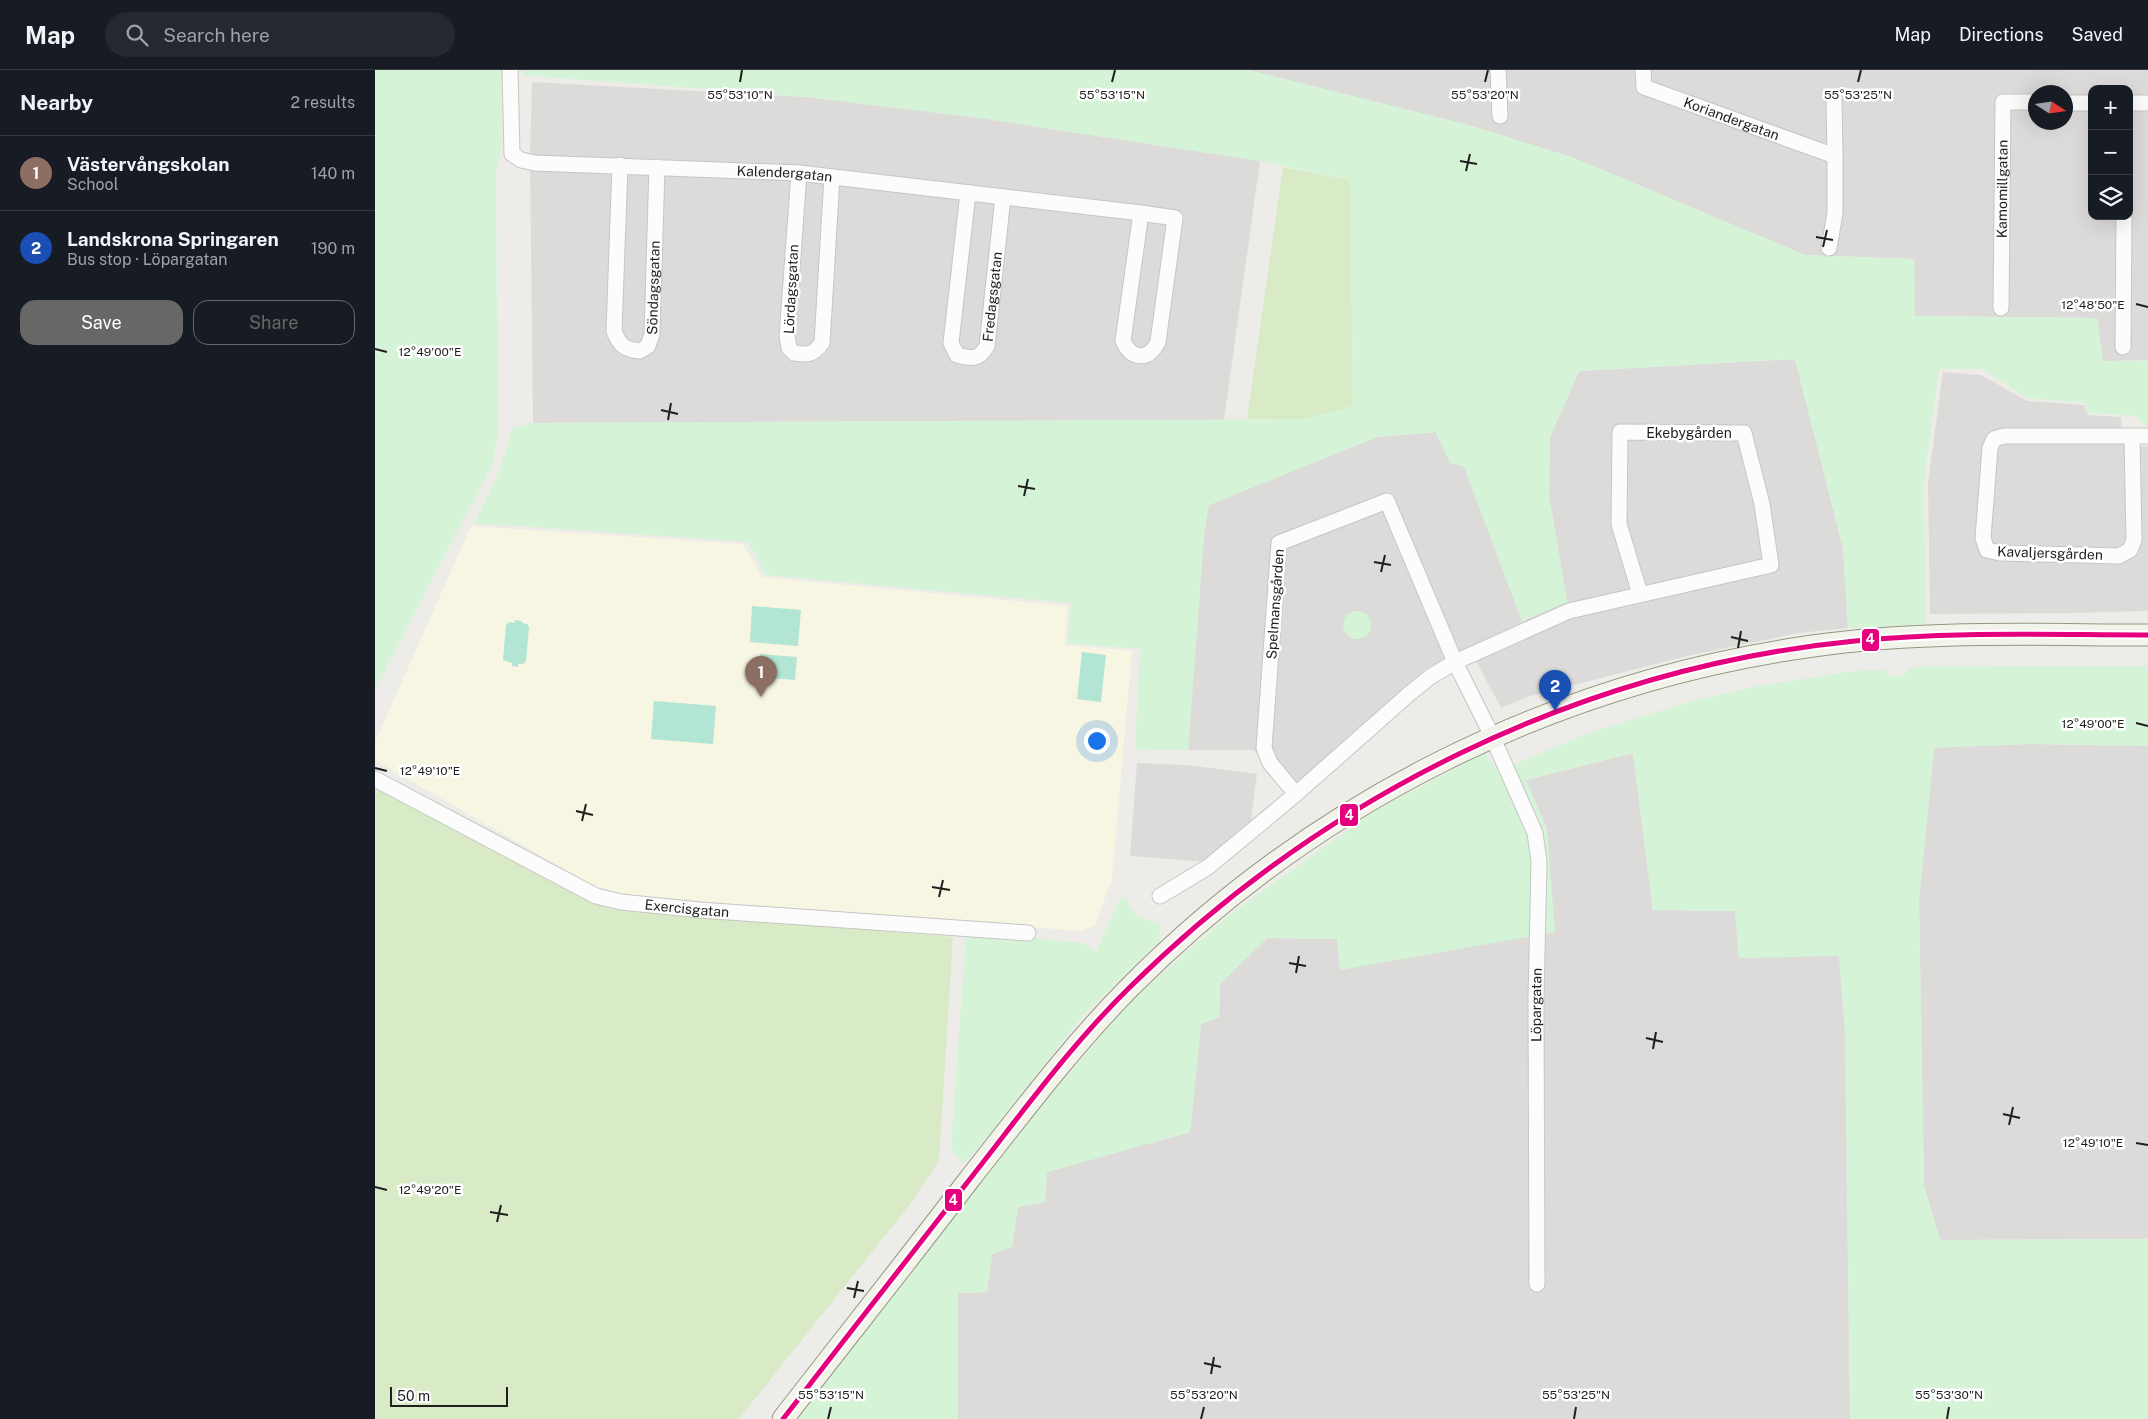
<!DOCTYPE html>
<meta charset="utf-8">
<style>
:root{--surface:#171b24;--page:#242831;--text:#f1f3f6;--muted:#9ea1a6;--line:#363941;--accent:#676765}
body{margin:0;font-family:"Public Sans",sans-serif;background:var(--page);color:var(--text)}
.controls{position:absolute;right:15px;top:15px;display:grid;overflow:hidden;border-radius:10px;box-shadow:0 5px 20px #0002}
.controls button{width:45px;height:45px;display:grid;place-items:center;padding:0;border:0;border-bottom:1px solid var(--line);background:var(--surface);color:var(--text);font:25px sans-serif}
.compass{position:absolute;left:1653px;top:15px;width:45px;height:45px;border-radius:50%;background:var(--surface);box-shadow:0 5px 20px #0002;rotate:102deg}
.scale{position:absolute;left:15px;bottom:12px;width:118px;box-sizing:border-box;padding-left:5px;border:2px solid #1f1f1f;border-top:0;font-size:14px;line-height:18px;white-space:nowrap;color:#1f1f1f;-webkit-text-stroke:4px #fff;paint-order:stroke}
.you{position:absolute;left:721px;top:670px;width:18px;height:18px;margin:-12px;border:4px solid #fff;border-radius:50%;background:#1a73e8;box-shadow:0 0 0 8px #1a73e833}
.badge{display:grid;place-items:center;width:32px;height:32px;border-radius:50%;background:var(--accent);color:#fff;font-size:16px;font-weight:700}
.pin{position:absolute;translate:-50% -41px;filter:drop-shadow(0 1px 2px #0008)}
.pin::after{content:'';position:absolute;top:26px;width:18px;height:15px;background:inherit;clip-path:polygon(0 0,100% 0,50% 100%)}
.list{margin:0;padding:0;list-style:none}
h2{display:flex;justify-content:space-between;align-items:center;height:65px;margin:0;padding:0 20px;font-size:21px}
h2 small{font-size:16px;font-weight:400;color:var(--muted)}
.list li{display:grid;grid-template-columns:32px 1fr auto;gap:15px;align-items:center;box-sizing:border-box;height:75px;padding:0 20px;border-top:1px solid var(--line)}
.list b{display:block;font-size:19px;white-space:nowrap}
.list p{margin:0;font-size:16px;white-space:nowrap;color:var(--muted)}
.list em{font-size:16px;font-style:normal;color:var(--muted)}
.actions{display:flex;gap:10px;padding:15px 20px}
.actions a{flex:1;padding:11px 0;border:1px solid var(--accent);border-radius:15px;text-align:center;font-size:18px;color:var(--accent)}
.actions .main{background:var(--accent);color:#fff}
.icon{flex:none;width:28px;height:28px;fill:none;stroke:currentColor;stroke-width:2;stroke-linecap:round;stroke-linejoin:round}
.map{position:relative;flex:none;width:1773px;height:1349px;overflow:hidden}
header{display:flex;align-items:center;gap:30px;box-sizing:border-box;height:70px;padding:0 25px;background:var(--surface);border-bottom:1px solid var(--line)}
header strong{font-size:24px}
nav{display:flex;gap:28px;margin-inline-start:auto;font-size:18px}
.search{width:350px;height:45px;background:var(--page);display:flex;align-items:center;gap:12px;box-sizing:border-box;padding:0 18px;border-radius:28px;color:var(--muted);font-size:19px}
main{display:flex}
aside{flex:1;background:var(--surface)}
.map>svg:first-child{display:block}
.residential{fill:#dcdbd9;fill-rule:evenodd}
.education{fill:#f6f6e2}
.grass{fill:#d8ebc6}
.park{fill:#d5f4d7}
.pitch{fill:#b2e5d3}
.lines{fill:none;stroke-linecap:round;stroke-linejoin:round}
.street-casing{stroke:#c6c6c4;stroke-width:17}
.secondary-casing{stroke:#94977f;stroke-width:23}
.street{stroke:#fcfcfc;stroke-width:15}
.secondary{stroke:#f2f4eb;stroke-width:21}
.bus-1-casing{stroke:#fff;stroke-width:9}
.bus-1{stroke:#e5007d;stroke-width:5}
.ticks{fill:none;stroke:#1f1f1f;stroke-width:2}
.labels{text-anchor:middle;stroke-width:5;stroke-linejoin:round;paint-order:stroke}
.street-label{font-size:14px;fill:#1f1f1f;stroke:#fff}
.ticks-label{font-size:12px;text-anchor:middle;fill:#1f1f1f;stroke:#fff;stroke-width:5;stroke-linejoin:round;paint-order:stroke}
.line-badge{stroke:#fff;stroke-width:2}
.badge-label{font-size:14px;text-anchor:middle;font-weight:bold;fill:#fff}
</style>
<header>
<strong>Map</strong>
<div class="search"><svg class="icon" aria-label="search" viewBox="0 0 24 24"><circle cx="10" cy="10" r="6"/><path d="M15 15l6 6"/></svg>Search here</div>
<nav><a>Map</a><a>Directions</a><a>Saved</a></nav>
</header>
<main>
<aside>
<h2>Nearby<small>2 results</small></h2>
<ul class="list">
<li><span class="badge" style="background:#8d6e63">1</span><div><b>Västervångskolan</b><p>School</p></div><em>140 m</em></li>
<li><span class="badge" style="background:#1a4fb4">2</span><div><b>Landskrona Springaren</b><p>Bus stop · Löpargatan</p></div><em>190 m</em></li>
</ul>
<div class="actions"><a class="main">Save</a><a>Share</a></div>
</aside>
<div class="map">
<svg width="1773" height="1349" viewBox="0 0 1773 1349">
<rect width="100%" height="100%" fill="#edece8"/>
<path class="residential" d="M873,0H1773V290L1728,291L1722,248L1539,246V189L1430,185L1199,88L1097,56ZM1717,19H1754V146H1717ZM1660,22H1690V52H1660Z
M157,12L432,27L605,48L885,91L849,350L158,353L155,86Z
M1420,289L1468,478L1473,558L1424,563L1312,586L1152,627L1126,638L1094,577L1052,598L913,720L878,680H813L829,464L834,435L1002,367L1061,362L1075,393L1089,396L1147,551L1136,557L1192,531L1174,426L1175,367L1204,301Z
M1568,302L1606,305L1652,331L1709,335L1713,345L1746,347L1748,376H1773V541L1699,543L1555,544L1553,412Z
M1653,674L1773,676V1169L1565,1170L1549,1117L1544,830L1559,677Z
M1258,683L1278,840L1360,841L1364,888L1464,885L1470,961L1475,1349H583V1223L612,1222L617,1184L637,1177L642,1137L670,1132L672,1102L815,1062L826,954L844,947L845,914L892,868L962,869L965,900L1172,759L1151,710Z
M762,693L812,695L882,704L875,757L832,792L755,786Z"/>
<path class="education" d="M96,456L368,474L387,507L692,536L690,575L757,581L737,809L720,856L705,861L232,824L0,690V672Z"/>
<path class="grass" d="M908,97L975,110L978,336L929,349H872Z
M0,717L231,838L578,867L564,1091L536,1133L364,1349H0Z"/>
<path class="park" d="M0,0H127V73L121,103L123,365L117,395L0,619Z
M148,0H873L1097,56L1199,88L1430,185L1539,189L1540,246L1722,248L1728,291H1773V357L1766,352L1763,346L1713,343L1710,333L1652,328L1607,299H1564L1549,413L1551,554L1473,558L1468,478L1420,289L1204,301L1175,367L1174,426L1192,532L1147,551L1089,397L1075,393L1061,362L1002,367L834,435L829,464L813,680L760,679L765,579L693,573L696,533L391,505L373,472L100,453L123,404L138,358L158,353L929,349L978,336L975,110L885,91L605,48L432,27L148,5Z
M968 555a14 14 0 1 1 28 0a14 14 0 1 1-28 0Z
M1773,596V676L1653,674L1559,678L1544,830L1549,1116L1565,1170L1773,1169V1349H1475L1470,961L1464,886L1364,888L1360,841L1278,840L1258,683L1151,710L1172,759L1180,862L965,900L962,869L892,868L845,914L844,947L826,954L815,1062L672,1102L670,1132L643,1137L637,1177L617,1184L612,1222L583,1223V1349H423L649,1056L756,931L852,847L1001,740L1110,683L1123,702L1208,665L1317,631L1388,615L1480,601L1509,600L1515,606H1526L1537,597Z
M745,829H751L763,847L786,855L784,871L709,944L607,1074L588,1094L576,1079L591,862L708,873L721,882Z"/>
<path class="pitch" d="M377,536L426,540L423,576L375,572Z
M140,550L147,551V553L152,554L154,557L151,591L148,594H143V597L137,596V593L128,590L131,555L134,552L140,553Z
M707,582L731,585L726,632L702,629Z
M385,584L422,587L420,610L383,607Z
M279,631L341,636L338,674L276,669Z"/>
<g class="lines">
<g class="street-casing">
<g id="street">
<path id="s1" d="M135,0L137,84L146,90L160,93L424,103L766,143L800,148L783,272C773,292 756,289 748,271L766,143"/>
<path d="M1123,0L1125,46"/>
<path id="s2" d="M1268,0L1269,17L1460,86V143L1454,178"/>
<path d="M1459,27L1460,86"/>
<path d="M1690,33H1717"/>
<path d="M1754,33H1773"/>
<path id="s3" d="M245,95L239,261C244,275 250,280 265,281L273,276L277,264L282,97"/>
<path d="M424,103L412,266L414,278L419,283C433,285 438,285 447,273L457,107"/>
<path id="s4" d="M593,123L576,273L582,285C597,289 604,290 612,276L628,127"/>
<path id="s5" d="M1626,238L1628,32H1660"/>
<path d="M1748,277L1749,146"/>
<path d="M1757,367L1759,470L1755,480L1744,486L1625,483L1612,480L1608,468L1615,378L1619,369L1629,366H1773"/>
<path id="s6" d="M0,709L221,826L246,832L325,840L653,863"/>
<path d="M785,826L833,797L921,724L1034,624L1055,607L1080,592L1012,431L904,473L889,678L895,693L921,724"/>
<path id="s7" d="M1162,1214L1161,928L1164,791L1160,763L1117,666L1080,592L1194,541L1396,495L1387,434L1369,363L1245,362L1244,454L1265,524"/>
</g>
</g>
<g class="secondary-casing">
<path id="secondary" d="M408,1349C469,1270 532,1191 593,1111C645,1045 695,978 754,918C938,732 1179,612 1438,576C1549,560 1662,565 1773,565"/>
</g>
<use href="#street" class="street"/>
<use href="#secondary" class="secondary"/>
<g class="bus-1-casing">
<path id="bus-1" d="M408,1349C475,1263 541,1177 609,1091C655,1032 700,971 754,918C949,725 1206,598 1480,571C1577,561 1675,565 1773,565"/>
</g>
<use href="#bus-1" class="bus-1"/>
</g>
<path class="ticks" d="M365,12L367,0M737,12L740,0M1110,12L1113,0M1483,12L1486,0M1085,91L1102,94M1091,101L1095,84M1441,167L1458,170M1448,177L1452,160M1761,234L1773,237M0,279L12,282M286,340L303,344M293,350L296,333M643,416L660,419M649,426L653,409M999,492L1016,495M1006,502L1010,485M1356,567L1373,571M1363,578L1366,561M1761,653L1773,656M0,698L12,701M201,741L218,745M207,751L211,734M557,817L575,820M564,827L568,810M914,893L931,896M921,903L924,886M1271,968L1288,972M1278,979L1281,962M1628,1044L1645,1048M1634,1055L1638,1037M1761,1073L1773,1075M0,1117L12,1120M115,1142L133,1145M122,1152L126,1135M472,1218L489,1221M479,1228L483,1211M829,1293L846,1297M836,1304L839,1287M453,1349L456,1337M826,1349L829,1337M1199,1349L1201,1337M1572,1349L1574,1337"/>
<g class="labels">
<g class="street-label">
<text dy="5" stroke="none"><textPath href="#s2" startOffset="110">Koriandergatan</textPath></text>
<text dy="5" stroke="none"><textPath href="#s1" startOffset="359">Kalendergatan</textPath></text>
<text dy="5" stroke="none"><textPath href="#s5" startOffset="119">Kamomillgatan</textPath></text>
<text dy="5" stroke="none"><textPath href="#s3" startOffset="270">Söndagsgatan</textPath></text>
<text transform="translate(416 219) rotate(-87)" y="5">Lördagsgatan</text>
<text dy="5" stroke="none"><textPath href="#s4" startOffset="249">Fredagsgatan</textPath></text>
<text x="1314" y="368">Ekebygården</text>
<text transform="translate(1675 483) rotate(2)" y="5">Kavaljersgården</text>
<text transform="translate(900 534) rotate(-86)" y="5">Spelmansgården</text>
<text dy="5" stroke="none"><textPath href="#s6" startOffset="342">Exercisgatan</textPath></text>
<text dy="5" stroke="none"><textPath href="#s7" startOffset="279">Löpargatan</textPath></text>
</g>
</g>
<g class="ticks-label">
<text x="365" y="29">55°53'10"N</text>
<text x="737" y="29">55°53'15"N</text>
<text x="1110" y="29">55°53'20"N</text>
<text x="1483" y="29">55°53'25"N</text>
<text x="1718" y="239">12°48'50"E</text>
<text x="55" y="286">12°49'00"E</text>
<text x="1718" y="658">12°49'00"E</text>
<text x="55" y="705">12°49'10"E</text>
<text x="1718" y="1077">12°49'10"E</text>
<text x="55" y="1124">12°49'20"E</text>
<text x="456" y="1329">55°53'15"N</text>
<text x="829" y="1329">55°53'20"N</text>
<text x="1201" y="1329">55°53'25"N</text>
<text x="1574" y="1329">55°53'30"N</text>
</g>
<g class="line-badge">
<rect x="1486" y="558" width="19" height="24" rx="5" fill="#e5007d"/>
<rect x="964" y="733" width="20" height="24" rx="5" fill="#e5007d"/>
<rect x="569" y="1118" width="19" height="24" rx="5" fill="#e5007d"/>
</g>
<g class="badge-label">
<text x="1495" y="574">4</text>
<text x="974" y="750">4</text>
<text x="578" y="1135">4</text>
</g>
</svg>
<div class="controls">
<button>+</button>
<button>−</button>
<button><svg class="icon" aria-label="layers" viewBox="0 0 24 24"><path d="M12 4l9 5-9 5-9-5zM3 14l9 5 9-5"/></svg></button>
</div>
<svg class="compass" viewBox="-18 -18 36 36"><path d="M0-13l5 13h-10z" fill="#e53935"/><path d="M0 13l5-13h-10z" fill="#9ea1a6"/></svg>
<div class="scale">50 m</div>
<div class="you"></div>
<div class="pin badge" style="left:386px;top:627px;background:#8d6e63">1</div>
<div class="pin badge" style="left:1180px;top:641px;background:#1a4fb4">2</div>
</div>
</main>
